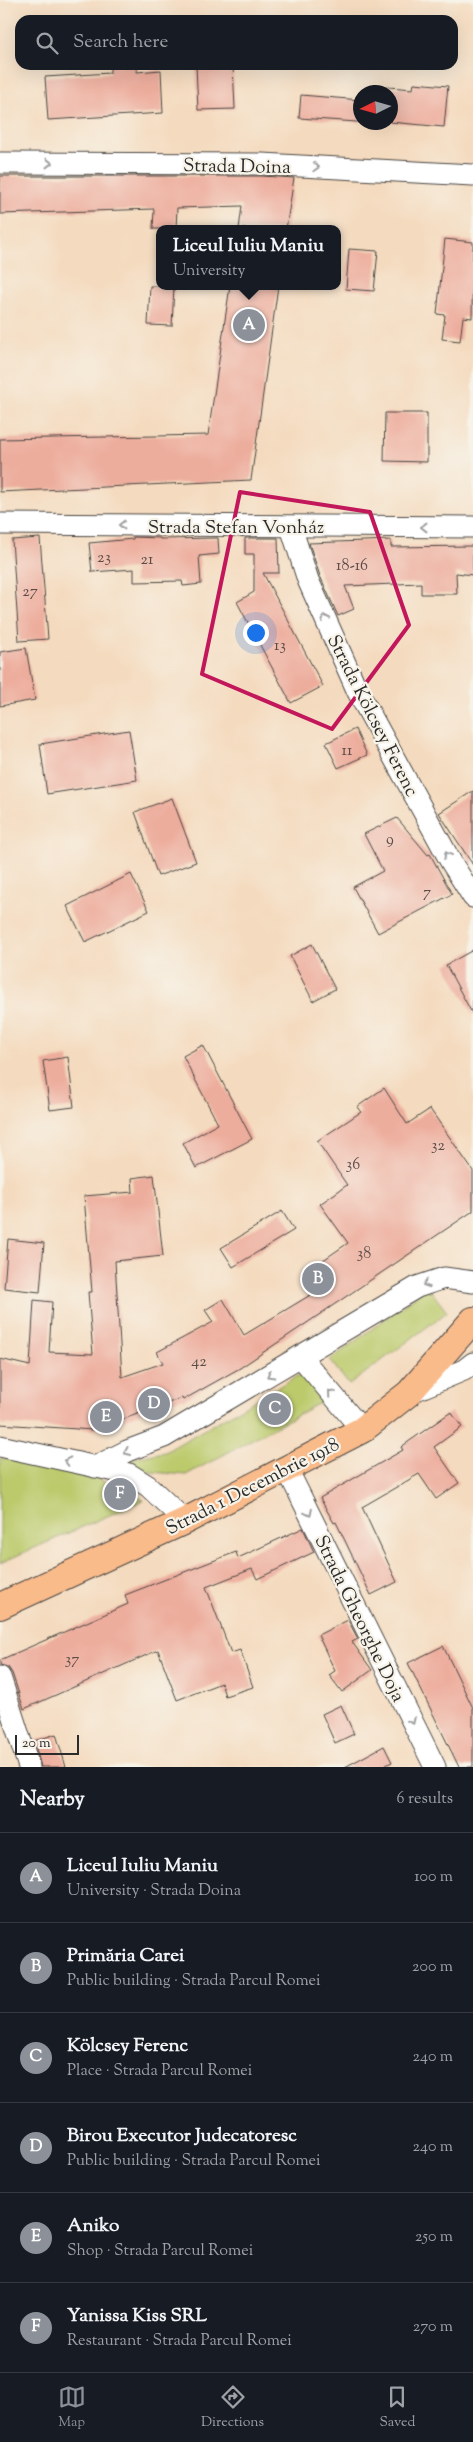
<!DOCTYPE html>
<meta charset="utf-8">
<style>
:root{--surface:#171b24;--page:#242831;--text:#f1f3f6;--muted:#9ea1a6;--line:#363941;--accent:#8c9099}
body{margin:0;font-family:"Sorts Mill Goudy",serif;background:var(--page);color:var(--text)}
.compass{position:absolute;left:353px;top:85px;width:45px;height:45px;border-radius:50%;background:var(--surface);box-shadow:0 5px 20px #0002;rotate:265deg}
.scale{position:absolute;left:15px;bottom:12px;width:64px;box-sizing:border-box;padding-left:5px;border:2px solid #2b2b2b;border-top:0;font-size:14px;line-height:18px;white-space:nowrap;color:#2b2b2b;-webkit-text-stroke:4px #f7f3e8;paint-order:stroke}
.you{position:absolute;left:255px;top:632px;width:18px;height:18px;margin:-12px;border:4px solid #fff;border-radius:50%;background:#1a73e8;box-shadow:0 0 0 8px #1a73e833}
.badge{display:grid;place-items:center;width:32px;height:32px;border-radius:50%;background:var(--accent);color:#fff;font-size:16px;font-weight:700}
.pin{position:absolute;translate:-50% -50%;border:2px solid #fff;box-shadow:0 1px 5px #0006}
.popup{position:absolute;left:156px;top:225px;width:185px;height:65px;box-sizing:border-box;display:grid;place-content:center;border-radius:10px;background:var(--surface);filter:drop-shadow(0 1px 4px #0005);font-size:16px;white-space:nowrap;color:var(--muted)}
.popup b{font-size:19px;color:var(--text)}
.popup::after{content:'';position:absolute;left:50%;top:100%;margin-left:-10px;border:10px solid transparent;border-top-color:var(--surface)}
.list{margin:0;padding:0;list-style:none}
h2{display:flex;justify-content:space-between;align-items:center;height:65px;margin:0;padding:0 20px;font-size:21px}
h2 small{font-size:16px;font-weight:400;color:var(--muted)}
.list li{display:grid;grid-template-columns:32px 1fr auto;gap:15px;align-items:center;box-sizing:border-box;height:90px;padding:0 20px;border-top:1px solid var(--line)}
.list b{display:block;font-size:19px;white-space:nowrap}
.list p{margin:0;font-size:16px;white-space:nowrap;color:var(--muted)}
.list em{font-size:16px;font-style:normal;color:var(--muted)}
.icon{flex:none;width:28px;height:28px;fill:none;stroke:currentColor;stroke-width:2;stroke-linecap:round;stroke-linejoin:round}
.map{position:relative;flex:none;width:473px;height:1767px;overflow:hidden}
.search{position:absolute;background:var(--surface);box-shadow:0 5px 20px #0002;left:15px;right:15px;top:15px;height:55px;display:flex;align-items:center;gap:12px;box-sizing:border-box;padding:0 18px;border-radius:15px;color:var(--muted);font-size:19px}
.sheet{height:605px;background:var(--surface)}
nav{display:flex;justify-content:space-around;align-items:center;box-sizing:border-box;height:70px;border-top:1px solid var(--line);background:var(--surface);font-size:14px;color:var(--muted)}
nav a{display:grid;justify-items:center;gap:2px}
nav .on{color:var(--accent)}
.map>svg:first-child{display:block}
.green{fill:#bcca6c;stroke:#747a4c}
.building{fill:#edad9d}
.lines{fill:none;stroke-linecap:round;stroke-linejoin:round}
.minor-casing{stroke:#494541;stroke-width:23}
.major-casing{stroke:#494541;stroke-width:28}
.minor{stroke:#fff;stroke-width:21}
.major{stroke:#fabb8b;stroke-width:26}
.oneway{stroke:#a0a0a0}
.marked{fill:none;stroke:#c2185b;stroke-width:4;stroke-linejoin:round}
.labels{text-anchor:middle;stroke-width:4.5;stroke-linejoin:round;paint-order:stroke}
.number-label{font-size:16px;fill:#5c4c48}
.street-label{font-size:19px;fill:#2b2b2b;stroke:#f7f3e8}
</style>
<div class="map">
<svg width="473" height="1767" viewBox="0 0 473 1767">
<rect width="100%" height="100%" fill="#f7f3e8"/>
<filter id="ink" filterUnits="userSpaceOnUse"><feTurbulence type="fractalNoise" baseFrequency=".02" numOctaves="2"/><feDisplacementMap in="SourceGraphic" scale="10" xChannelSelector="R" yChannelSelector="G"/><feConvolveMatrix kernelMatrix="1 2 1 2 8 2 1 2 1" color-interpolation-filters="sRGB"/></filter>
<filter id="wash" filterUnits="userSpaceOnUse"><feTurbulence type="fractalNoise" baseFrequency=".0096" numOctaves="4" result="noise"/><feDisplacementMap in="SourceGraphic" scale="20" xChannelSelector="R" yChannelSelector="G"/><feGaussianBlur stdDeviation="1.12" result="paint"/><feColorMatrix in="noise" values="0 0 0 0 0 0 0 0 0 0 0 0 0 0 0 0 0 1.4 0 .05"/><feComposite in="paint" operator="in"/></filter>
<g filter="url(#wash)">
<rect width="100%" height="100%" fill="#f4dabe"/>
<path class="green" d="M428,1287L447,1312L349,1385L330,1360Z
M306,1371L323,1401L186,1475L129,1470L117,1461L165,1452Z
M0,1458L97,1478L144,1500L0,1563Z"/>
<g id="blocks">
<path class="building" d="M110,65H137V72L161,70L163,113L48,120L45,77L110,73Z
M196,65H233L235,109L198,110Z
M414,83L448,86L444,127L390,122V92H376L377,86L413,89Z
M301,95L360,100V122H386V124L299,118Z
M0,176H262L294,178L286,229H239L242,206L177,208L176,229H153L154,209L0,214Z
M445,239L473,242L472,318L463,317L460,341L442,339L445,315L437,314Z
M349,249L378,251L374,291L346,289Z
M150,286H174L172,326L148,325Z
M230,286H278L251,480L0,492V439L208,435Z
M385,413H427V462L384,461Z
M133,537L160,538V539L218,538L219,554L199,556L201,584L183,586L182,581L134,582V569L92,572L89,543L133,539Z
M40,538L48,639L19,641L12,540Z
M245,538H278L279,573H263L323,686L291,703L237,602L254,592V554H245Z
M391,540V547L473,546V575L456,573L457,594H421V583L345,586L354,609L338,616L320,576L309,543Z
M26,648L35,700L0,706V652Z
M355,729L367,755L338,768L326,743Z
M129,730L137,780L47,794L40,744Z
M473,791V865L439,813Z
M172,798L196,862L158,876L135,812Z
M397,818L428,855L430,854L452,894L378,933L353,887L383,871L364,834Z
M131,874L149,911L85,942L67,906Z
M312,944L335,989L313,1001L290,956Z
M473,950V1015L446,965Z
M203,1045L252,1139L196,1168L183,1143L218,1124L183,1056Z
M68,1057L74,1107L50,1110L43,1061Z
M384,1088L407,1124L430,1109L473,1171V1211L240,1368L183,1400L182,1398L93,1430L0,1424V1359L30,1366L34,1300L52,1302L49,1352L93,1354L88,1292H92L84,1196L133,1192L132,1178L154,1175L163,1256L115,1261L122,1377L163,1363L157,1352L213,1322L205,1310L223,1299L244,1335L317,1291L306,1272L348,1243L320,1204L347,1185L317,1141L361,1112L357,1107Z
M282,1211L294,1230L233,1267L221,1248Z
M8,1239L44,1243L40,1292L4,1288Z
M451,1412L462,1427L434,1447L459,1483L436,1499L419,1474L362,1507L397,1582L371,1595L336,1522L334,1523L320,1498L403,1450L401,1447Z
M303,1528L314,1552L257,1579L252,1569L206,1587L231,1653L240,1650L253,1687L225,1696L221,1683L177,1700L158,1650L24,1709L12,1673L8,1667L0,1665V1660L128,1604L125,1595L236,1552L238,1558Z
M348,1620L358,1639L352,1642L372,1670L342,1692L329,1675L335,1671L318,1635Z
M443,1646L473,1708V1767H459L408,1663Z
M341,1705L354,1734L335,1743L322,1714Z
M56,1734L66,1767H41L34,1741Z
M384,1746L392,1762L382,1767H345Z"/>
</g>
</g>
<g filter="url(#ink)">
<use href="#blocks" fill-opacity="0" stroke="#494541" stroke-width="1"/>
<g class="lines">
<g class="minor-casing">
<path id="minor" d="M0,163L262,164L473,175
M0,524L473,527
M291,527L308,580L358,692L451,862L473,897
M301,1357L362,1430
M409,1393L464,1370L473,1363
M0,1446L129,1474L148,1486L185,1521
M95,1467L127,1451L164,1437L417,1287L444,1278L473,1282
M287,1469L435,1767
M0,1677L29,1767"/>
</g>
<g class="major-casing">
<path id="major" d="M0,1606L185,1521L362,1430L409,1393L473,1320"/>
</g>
<use href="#minor" class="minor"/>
<use href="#major" class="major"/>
</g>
<defs><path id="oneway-chevron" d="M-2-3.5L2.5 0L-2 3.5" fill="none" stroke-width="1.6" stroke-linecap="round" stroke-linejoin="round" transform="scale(1.25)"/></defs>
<g class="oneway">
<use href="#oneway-chevron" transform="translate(49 163)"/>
<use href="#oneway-chevron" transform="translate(316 167) rotate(3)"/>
<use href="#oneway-chevron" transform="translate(122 525) rotate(-180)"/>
<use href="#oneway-chevron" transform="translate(424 527) rotate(-180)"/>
<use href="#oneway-chevron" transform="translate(325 618) rotate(-114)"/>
<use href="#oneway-chevron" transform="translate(447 855) rotate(-119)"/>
<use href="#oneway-chevron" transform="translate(426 1284) rotate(160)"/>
<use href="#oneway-chevron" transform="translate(270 1375) rotate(150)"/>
<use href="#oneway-chevron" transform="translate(331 1393) rotate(-130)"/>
<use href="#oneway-chevron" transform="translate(127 1452) rotate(156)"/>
<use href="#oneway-chevron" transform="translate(67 1461) rotate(-167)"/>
<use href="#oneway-chevron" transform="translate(309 1513) rotate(64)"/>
<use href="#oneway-chevron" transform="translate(412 1721) rotate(64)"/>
</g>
</g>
<path class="marked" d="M240,492L370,512L409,625L332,729L202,674Z"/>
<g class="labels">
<g class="number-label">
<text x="104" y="562">23</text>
<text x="147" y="564">21</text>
<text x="352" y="570">18-16</text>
<text x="30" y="596">27</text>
<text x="280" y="650">13</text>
<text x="347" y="755">11</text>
<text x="390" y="844">9</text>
<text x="427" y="897">7</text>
<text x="438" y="1150">32</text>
<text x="353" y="1169">36</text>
<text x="364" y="1258">38</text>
<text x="199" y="1366">42</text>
<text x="72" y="1664">37</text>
</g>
<g class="street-label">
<text transform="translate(237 165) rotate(1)" y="7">Strada Doina</text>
<text x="236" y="533">Strada Stefan Vonház</text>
<text transform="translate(374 715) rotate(63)" y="7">Strada Kölcsey Ferenc</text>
<text transform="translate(252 1485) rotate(-27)" y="7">Strada 1 Decembrie 1918</text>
<text transform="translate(361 1618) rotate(64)" y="7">Strada Gheorghe Doja</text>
</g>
</g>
</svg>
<svg class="compass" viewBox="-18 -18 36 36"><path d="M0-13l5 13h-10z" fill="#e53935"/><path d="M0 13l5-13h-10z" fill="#9ea1a6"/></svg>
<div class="scale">20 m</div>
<div class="you"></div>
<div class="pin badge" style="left:249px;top:325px">A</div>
<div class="popup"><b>Liceul Iuliu Maniu</b>University</div>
<div class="pin badge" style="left:318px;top:1279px">B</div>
<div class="pin badge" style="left:275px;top:1409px">C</div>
<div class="pin badge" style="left:154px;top:1404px">D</div>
<div class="pin badge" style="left:106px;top:1417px">E</div>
<div class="pin badge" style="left:120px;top:1494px">F</div>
<div class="search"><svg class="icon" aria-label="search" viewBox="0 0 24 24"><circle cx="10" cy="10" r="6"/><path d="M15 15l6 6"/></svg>Search here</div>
</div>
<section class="sheet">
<h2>Nearby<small>6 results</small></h2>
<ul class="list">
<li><span class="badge">A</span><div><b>Liceul Iuliu Maniu</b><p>University · Strada Doina</p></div><em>100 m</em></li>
<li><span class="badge">B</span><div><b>Primăria Carei</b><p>Public building · Strada Parcul Romei</p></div><em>200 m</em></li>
<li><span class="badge">C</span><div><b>Kölcsey Ferenc</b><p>Place · Strada Parcul Romei</p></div><em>240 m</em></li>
<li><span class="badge">D</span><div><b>Birou Executor Judecatoresc</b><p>Public building · Strada Parcul Romei</p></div><em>240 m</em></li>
<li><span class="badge">E</span><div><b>Aniko</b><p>Shop · Strada Parcul Romei</p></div><em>250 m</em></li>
<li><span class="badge">F</span><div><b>Yanissa Kiss SRL</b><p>Restaurant · Strada Parcul Romei</p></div><em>270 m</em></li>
</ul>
</section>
<nav>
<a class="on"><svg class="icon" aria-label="map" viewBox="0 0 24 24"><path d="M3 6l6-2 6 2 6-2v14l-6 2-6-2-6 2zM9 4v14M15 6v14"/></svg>Map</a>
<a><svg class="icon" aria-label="directions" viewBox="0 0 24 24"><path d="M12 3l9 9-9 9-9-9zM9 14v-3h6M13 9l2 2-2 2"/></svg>Directions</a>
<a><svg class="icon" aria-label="saved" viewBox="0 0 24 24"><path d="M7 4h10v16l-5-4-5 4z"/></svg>Saved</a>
</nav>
